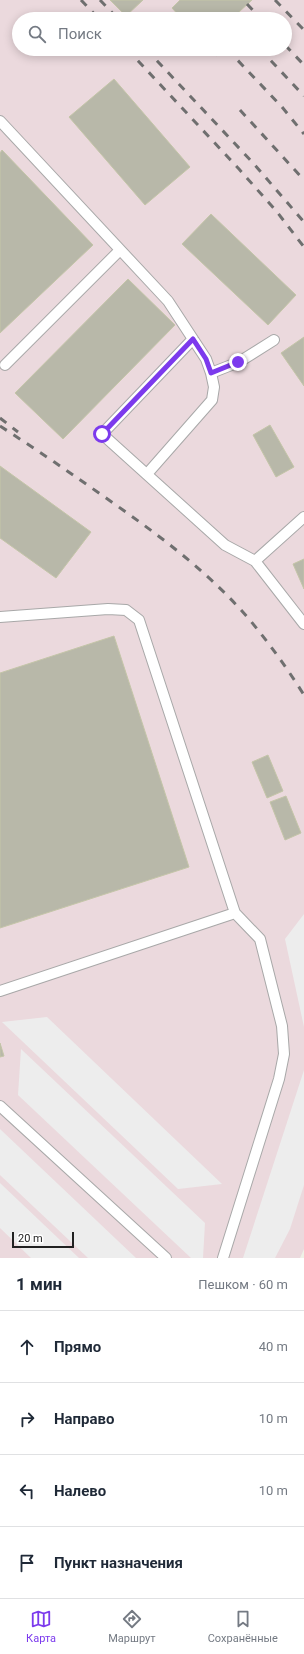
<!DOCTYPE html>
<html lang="ru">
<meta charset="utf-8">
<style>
:root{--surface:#fff;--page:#f6f6f7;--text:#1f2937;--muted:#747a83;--line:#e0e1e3;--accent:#7c3aed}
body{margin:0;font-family:Roboto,sans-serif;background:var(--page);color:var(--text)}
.scale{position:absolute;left:12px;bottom:10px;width:62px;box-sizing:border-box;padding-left:4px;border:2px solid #212121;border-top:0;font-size:11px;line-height:14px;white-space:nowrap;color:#212121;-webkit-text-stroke:3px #fff;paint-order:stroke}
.stop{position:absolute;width:12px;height:12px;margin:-9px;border:3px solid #7c3aed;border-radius:50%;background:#fff}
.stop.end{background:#7c3aed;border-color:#fff;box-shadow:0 1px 4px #0008}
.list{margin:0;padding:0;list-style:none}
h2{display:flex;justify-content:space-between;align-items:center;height:52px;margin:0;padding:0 16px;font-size:17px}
h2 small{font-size:13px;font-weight:400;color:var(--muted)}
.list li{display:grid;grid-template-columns:26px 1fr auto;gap:12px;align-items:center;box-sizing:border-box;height:72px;padding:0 16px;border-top:1px solid var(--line)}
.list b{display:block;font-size:15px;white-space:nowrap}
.list em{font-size:13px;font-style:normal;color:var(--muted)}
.icon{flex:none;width:22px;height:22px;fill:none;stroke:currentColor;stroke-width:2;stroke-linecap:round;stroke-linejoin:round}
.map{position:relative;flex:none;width:304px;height:1258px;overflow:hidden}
.search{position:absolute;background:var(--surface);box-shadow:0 2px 10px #0003;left:12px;right:12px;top:12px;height:44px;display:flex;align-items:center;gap:10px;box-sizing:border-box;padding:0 14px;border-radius:22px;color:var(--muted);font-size:15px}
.sheet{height:340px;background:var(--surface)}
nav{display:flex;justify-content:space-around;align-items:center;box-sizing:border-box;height:56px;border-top:1px solid var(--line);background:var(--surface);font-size:11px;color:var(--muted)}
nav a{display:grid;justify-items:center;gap:2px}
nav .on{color:var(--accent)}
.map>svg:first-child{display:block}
.industrial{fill:#ebd9dd;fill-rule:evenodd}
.parking{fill:#ededed}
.building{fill:#b8b8a9;stroke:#c4c5a8}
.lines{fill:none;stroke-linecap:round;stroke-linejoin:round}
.service-casing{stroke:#a8a8a8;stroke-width:12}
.service{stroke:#fff;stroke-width:10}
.rail{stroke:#6f6f6f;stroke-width:3;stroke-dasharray:8 8;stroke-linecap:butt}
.route{stroke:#7c3aed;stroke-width:5}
</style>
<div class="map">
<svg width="304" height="1258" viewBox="0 0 304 1258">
<rect width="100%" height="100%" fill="#eff2e7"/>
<path class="industrial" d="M0,0H304V1249L300,1258H0ZM19,19H285V49H19Z"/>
<path class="parking" d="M304,914V1027L285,939Z
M47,1017L222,1184L178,1189L2,1022Z
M21,1049L205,1223L203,1258H191L18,1095Z
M304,1070V1185L290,1229L275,1258H243Z
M0,1129L136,1258H88L0,1175Z
M0,1183L79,1258H31L0,1228Z"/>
<path class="building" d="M110,0H143L126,16Z
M180,0H252L239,12L245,19H182L172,8Z
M209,49H224L216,56Z
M114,79L190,167L145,205L69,117Z
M2,150L93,245L0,333V153Z
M211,214L296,295L268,325L182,244Z
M128,279L175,325L63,439L15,393Z
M304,337V386L281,353Z
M270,425L294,467L276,477L253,435Z
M0,466L91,532L56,578L0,538Z
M304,559V589L293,564Z
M114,636L189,867L0,928V673Z
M268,755L283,791L267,798L252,762Z
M286,796L301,833L285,840L270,802Z
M0,1043L4,1056L0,1057Z"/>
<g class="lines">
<g class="service-casing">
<path id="service" d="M0,121L168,301L206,359L211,373L214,387L212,400L147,474
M193,339L102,434L225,545L255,561L304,624
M5,365L120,250
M211,373L239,362L274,340
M255,561L304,517
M0,617L108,609L126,610L139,620L235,913L260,939L282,1026L284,1054L279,1079L223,1258
M0,991L235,913
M0,1106L166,1258"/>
</g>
<use href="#service" class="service"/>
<path class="rail" d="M81,0L99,19
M100,0L118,19
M275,0L304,30
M247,4L261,19
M285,45L304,65
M127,49L239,169L277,212L304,247
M146,49L254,164L304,222
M227,49L282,107L304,134
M260,49L304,96
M240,110L304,180
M0,418L18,432
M0,426C42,453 82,481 123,510C168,542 212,576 249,619C269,643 287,668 304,695"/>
</g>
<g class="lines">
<path class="route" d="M102,434L193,339L206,359L211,373L238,362"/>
</g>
</svg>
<div class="scale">20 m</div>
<div class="stop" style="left:102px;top:434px"></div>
<div class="stop end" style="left:238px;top:362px"></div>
<div class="search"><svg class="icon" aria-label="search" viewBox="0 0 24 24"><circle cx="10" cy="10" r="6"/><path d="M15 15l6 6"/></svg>Поиск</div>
</div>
<section class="sheet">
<h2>1 мин<small>Пешком · 60 m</small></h2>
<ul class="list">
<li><svg class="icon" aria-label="ahead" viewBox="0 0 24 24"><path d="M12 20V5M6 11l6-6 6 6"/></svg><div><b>Прямо</b></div><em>40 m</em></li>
<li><svg class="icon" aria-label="right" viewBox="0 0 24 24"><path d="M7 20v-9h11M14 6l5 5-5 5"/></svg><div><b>Направо</b></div><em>10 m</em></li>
<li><svg class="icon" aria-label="left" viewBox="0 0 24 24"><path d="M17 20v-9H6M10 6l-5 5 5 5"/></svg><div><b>Налево</b></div><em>10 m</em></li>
<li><svg class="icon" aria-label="arrive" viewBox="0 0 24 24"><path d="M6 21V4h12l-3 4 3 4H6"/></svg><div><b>Пункт назначения</b></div></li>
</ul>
</section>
<nav>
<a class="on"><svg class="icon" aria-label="map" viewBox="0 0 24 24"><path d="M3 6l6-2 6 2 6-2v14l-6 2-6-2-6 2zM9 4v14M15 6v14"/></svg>Карта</a>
<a><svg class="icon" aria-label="directions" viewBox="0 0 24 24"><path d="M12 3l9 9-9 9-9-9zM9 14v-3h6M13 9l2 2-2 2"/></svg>Маршрут</a>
<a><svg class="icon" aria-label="saved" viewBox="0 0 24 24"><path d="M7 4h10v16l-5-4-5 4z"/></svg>Сохранённые</a>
</nav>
